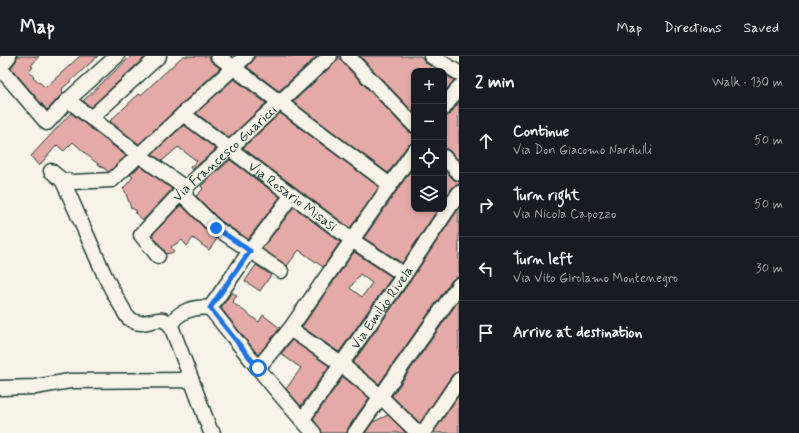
<!DOCTYPE html>
<meta charset="utf-8">
<style>
:root{--surface:#171b24;--page:#242831;--text:#f1f3f6;--muted:#9ea1a6;--line:#363941}
body{margin:0;font-family:Mynerve,sans-serif;background:var(--page);color:var(--text)}
.controls{position:absolute;right:12px;top:12px;display:grid;overflow:hidden;border-radius:8px;box-shadow:0 2px 6px #0003}
.controls button{width:36px;height:36px;display:grid;place-items:center;padding:0;border:0;border-bottom:1px solid var(--line);background:var(--surface);color:var(--text);font:20px sans-serif}
.stop{position:absolute;width:12px;height:12px;margin:-9px;border:3px solid #1a73e8;border-radius:50%;background:#fff}
.stop.end{background:#1a73e8;border-color:#fff;box-shadow:0 1px 4px #0008}
.list{margin:0;padding:0;list-style:none}
h2{display:flex;justify-content:space-between;align-items:center;height:52px;margin:0;padding:0 16px;font-size:17px}
h2 small{font-size:13px;font-weight:400;color:var(--muted)}
.list li{display:grid;grid-template-columns:26px 1fr auto;gap:12px;align-items:center;box-sizing:border-box;height:64px;padding:0 16px;border-top:1px solid var(--line)}
.list b{display:block;font-size:15px;white-space:nowrap}
.list p{margin:0;font-size:13px;white-space:nowrap;color:var(--muted)}
.list em{font-size:13px;font-style:normal;color:var(--muted)}
.icon{flex:none;width:22px;height:22px;fill:none;stroke:currentColor;stroke-width:2;stroke-linecap:round;stroke-linejoin:round}
.map{position:relative;flex:none;width:459px;height:377px;overflow:hidden}
header{display:flex;align-items:center;gap:24px;box-sizing:border-box;height:56px;padding:0 20px;background:var(--surface);border-bottom:1px solid var(--line)}
header strong{font-size:19px}
nav{display:flex;gap:22px;margin-inline-start:auto;font-size:14px}
main{display:flex}
aside{flex:1;background:var(--surface)}
.map>svg:first-child{display:block}
.building{fill:#e5aaa8;stroke:#1f3d34;fill-rule:evenodd}
.lines{fill:none;stroke-linecap:round;stroke-linejoin:round}
.minor-casing{stroke:#1f3d34;stroke-width:17}
.minor{stroke:#f7f3e8;stroke-width:14}
.route{stroke:#1a73e8;stroke-width:5}
.labels{text-anchor:middle;stroke-width:3;stroke-linejoin:round;paint-order:stroke}
.street-label{font-size:14px;fill:#1f3d34;stroke:#f7f3e8}
</style>
<header>
<strong>Map</strong>
<nav><a>Map</a><a>Directions</a><a>Saved</a></nav>
</header>
<main>
<div class="map">
<svg width="459" height="377" viewBox="0 0 459 377">
<rect width="100%" height="100%" fill="#f7f3e8"/>
<filter id="ink" filterUnits="userSpaceOnUse"><feTurbulence type="fractalNoise" baseFrequency=".025" numOctaves="2"/><feDisplacementMap in="SourceGraphic" scale="8" xChannelSelector="R" yChannelSelector="G"/><feConvolveMatrix kernelMatrix="1 2 1 2 8 2 1 2 1" color-interpolation-filters="sRGB"/></filter>
<g filter="url(#ink)">
<path class="building" d="M17,0H39L31,10L33,11L29,16L34,20L33,21L45,31H46L80,0H98L62,33L63,37L47,54L11,12L16,5Z
M131,0H146L91,51L83,45Z
M183,0H210V4L213,7L220,12L139,88L110,65L139,38L141,39Z
M254,0H317L279,35L247,11L252,6L254,3Z
M338,0H340L342,6L408,75L411,77H414V87L410,88L407,90L388,117L293,46L336,6L338,3Z
M360,0H421L426,7L431,10L428,15H414V57Z
M447,20L454,24L444,37V24Z
M234,23L266,47L229,82L196,57Z
M459,46V105L450,95L447,93H444V60H448L451,57Z
M71,57L126,100L109,116L94,105L73,86L64,95L57,89L39,110L31,100Z
M280,57L379,131L350,172L243,92Z
M184,69L216,93L192,114L190,111L197,105L178,91L162,105L152,98Z
M230,104L280,141L248,183L221,165L196,140L203,133L201,130Z
M140,110L172,133L143,164L135,157L137,155L131,152L125,135L123,133L133,121L130,119Z
M414,110V153H438L402,207L364,182Z
M444,113L453,123L456,125H459V129H456L452,132L444,144Z
M181,149L210,178L217,183L209,194L193,182L187,190L182,184L171,191L174,196L166,198L165,195L152,179Z
M294,151L340,186L323,211L299,194L287,210L262,193Z
M459,152V221L455,222L452,224L379,328L353,307L411,224Z
M354,196L392,221L339,296L302,271ZM360,218L372,227L362,241L350,232Z
M256,209L271,219L260,235L245,225Z
M232,236L237,240L233,245L234,246L233,247L259,266L263,259L280,272L258,299L221,252Z
M459,244V316L455,317L452,319L420,367L392,340Z
M292,284L329,310L301,350L286,333L301,312L281,298Z
M343,321L369,342L348,372L347,377H322L320,372L313,363Z
M459,339V377H433Z
M388,359L406,377H365L373,366Z"/>
<g class="lines">
<g class="minor-casing">
<g id="minor">
<path d="M9,0L0,12L47,67L68,44L117,0"/>
<path d="M218,0L390,129"/>
<path d="M348,0L414,69"/>
<path d="M431,0L459,17"/>
<path d="M68,44L139,99L185,132L186,142L216,172L281,215"/>
<path d="M444,52L459,31"/>
<path id="s1" d="M183,58L352,184L404,219"/>
<path d="M91,62L159,0"/>
<path d="M444,101L459,117"/>
<path d="M51,115L62,124L67,134C79,162 92,190 104,218C110,230 116,242 123,253C125,257 126,261 130,263C145,275 160,254 171,270"/>
<path d="M62,124L73,126L112,124L246,0"/>
<path id="s2" d="M158,200L141,179L185,132L229,93L330,0"/>
<path d="M210,252C244,294 277,338 314,377"/>
<path d="M210,252L250,195L292,139"/>
<path d="M290,273L341,308L381,341L418,377"/>
<path d="M258,312L290,273L414,95"/>
<path d="M192,325L171,270C176,255 196,250 210,252"/>
<path d="M0,332L35,331L70,325L185,324L192,325L210,374L213,377"/>
<path id="s3" d="M302,364L404,219L459,137"/>
<path d="M355,377L459,229"/>
<path d="M423,377L459,324"/>
</g>
</g>
<use href="#minor" class="minor"/>
</g>
</g>
<g class="lines" filter="url(#ink)">
<path class="route" d="M216,172L250,195L210,252L258,312"/>
</g>
<g class="labels">
<g class="street-label">
<text dy="5" stroke="none"><textPath href="#s2" startOffset="144">Via Francesco Guaricci</textPath></text>
<text dy="5" stroke="none"><textPath href="#s1" startOffset="137">Via Rosario Misasi</textPath></text>
<text dy="5" stroke="none"><textPath href="#s3" startOffset="138">Via Emilio Rivela</textPath></text>
</g>
</g>
</svg>
<div class="controls">
<button>+</button>
<button>−</button>
<button><svg class="icon" aria-label="locate" viewBox="0 0 24 24"><circle cx="12" cy="12" r="6"/><path d="M12 2v4M12 18v4M2 12h4M18 12h4"/></svg></button>
<button><svg class="icon" aria-label="layers" viewBox="0 0 24 24"><path d="M12 4l9 5-9 5-9-5zM3 14l9 5 9-5"/></svg></button>
</div>
<div class="stop" style="left:258px;top:312px"></div>
<div class="stop end" style="left:216px;top:172px"></div>
</div>
<aside>
<h2>2 min<small>Walk · 130 m</small></h2>
<ul class="list">
<li><svg class="icon" aria-label="ahead" viewBox="0 0 24 24"><path d="M12 20V5M6 11l6-6 6 6"/></svg><div><b>Continue</b><p>Via Don Giacomo Nardulli</p></div><em>50 m</em></li>
<li><svg class="icon" aria-label="right" viewBox="0 0 24 24"><path d="M7 20v-9h11M14 6l5 5-5 5"/></svg><div><b>Turn right</b><p>Via Nicola Capozzo</p></div><em>50 m</em></li>
<li><svg class="icon" aria-label="left" viewBox="0 0 24 24"><path d="M17 20v-9H6M10 6l-5 5 5 5"/></svg><div><b>Turn left</b><p>Via Vito Girolamo Montenegro</p></div><em>30 m</em></li>
<li><svg class="icon" aria-label="arrive" viewBox="0 0 24 24"><path d="M6 21V4h12l-3 4 3 4H6"/></svg><div><b>Arrive at destination</b></div></li>
</ul>
</aside>
</main>
